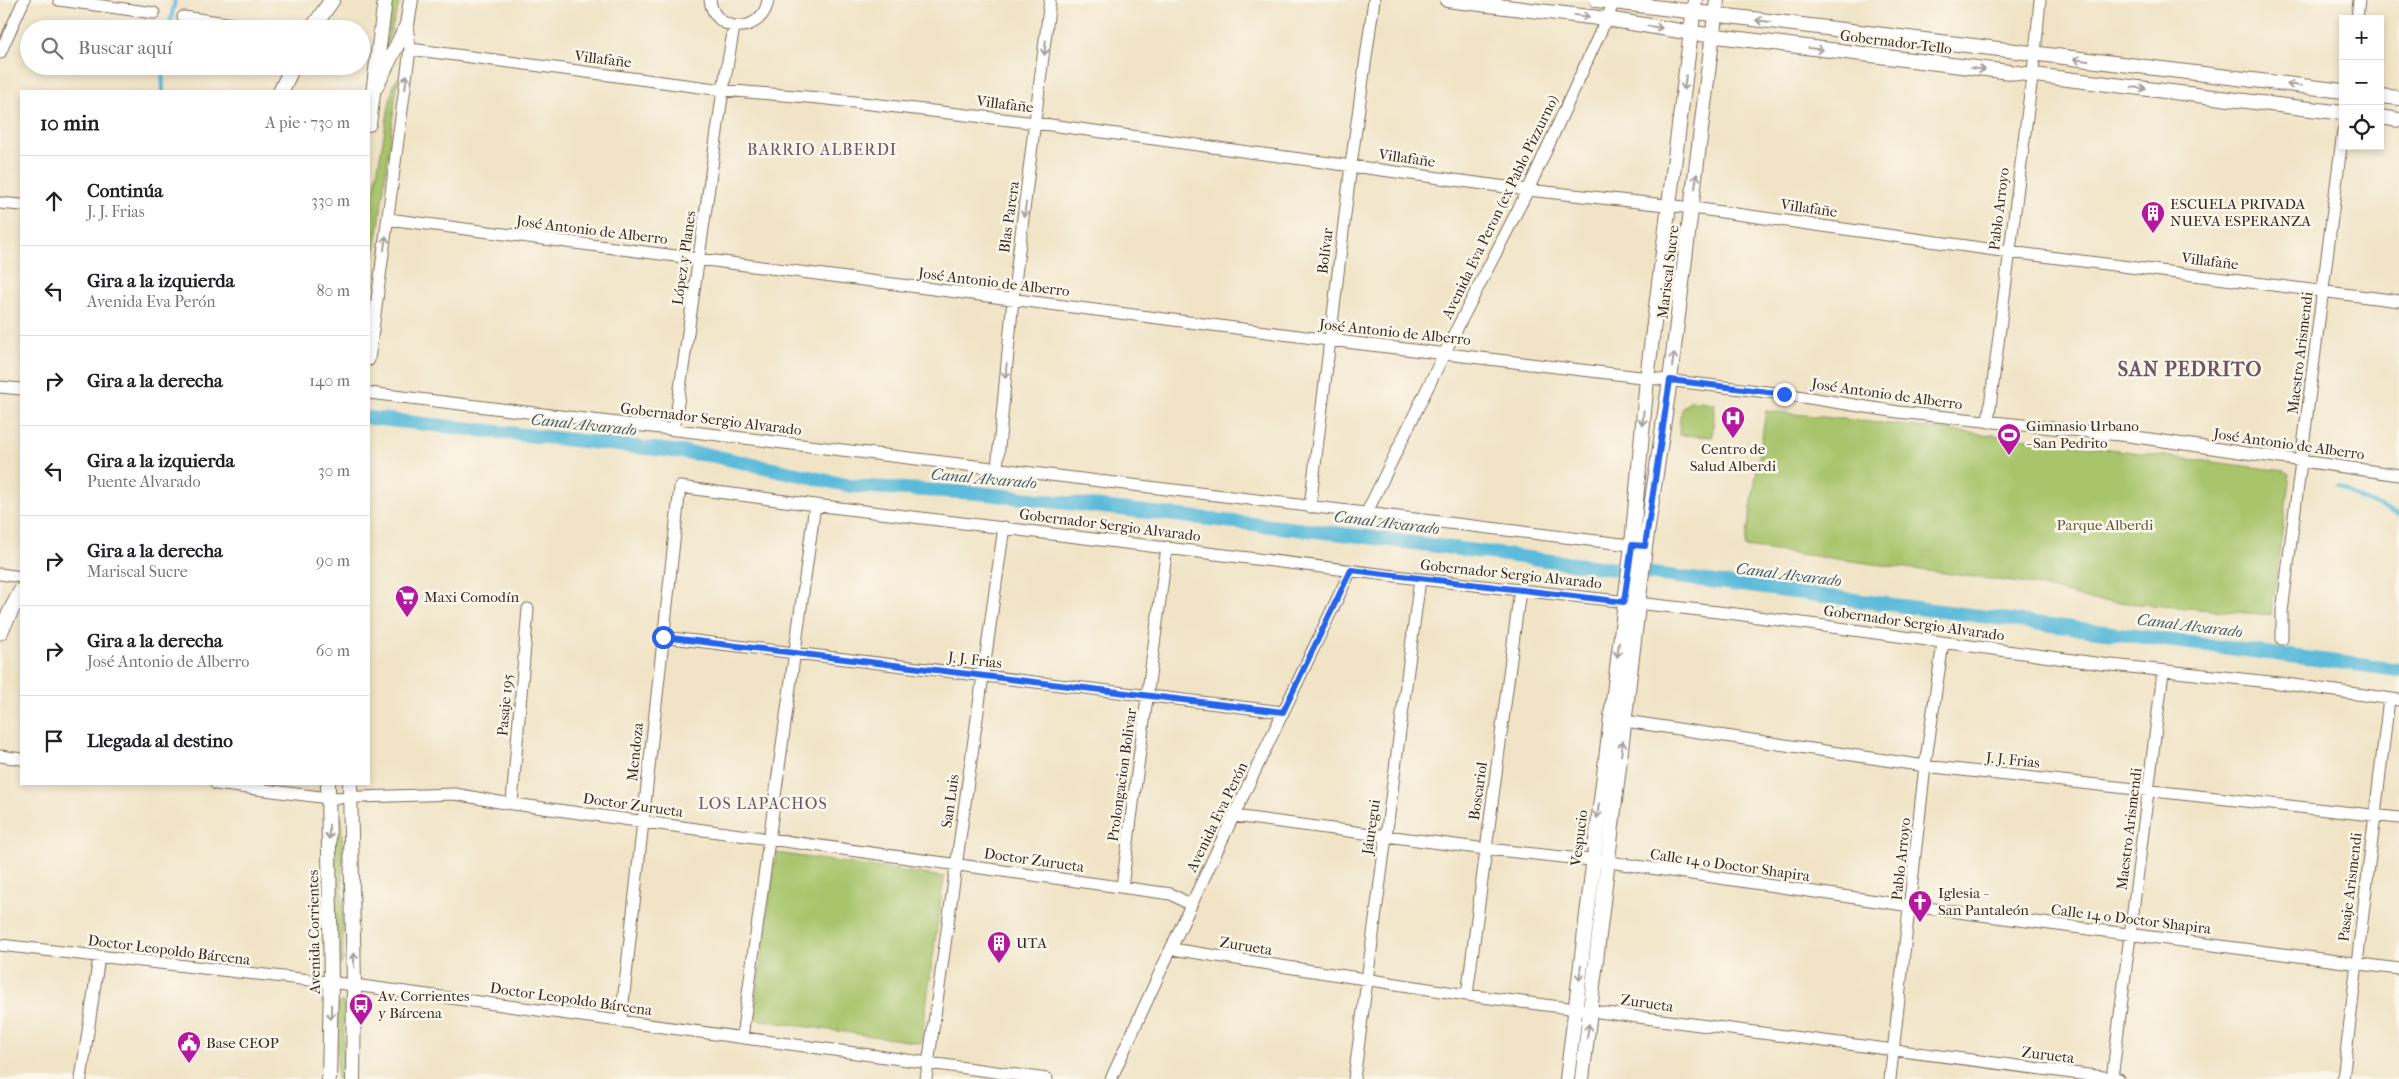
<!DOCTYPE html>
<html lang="es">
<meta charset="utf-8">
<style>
:root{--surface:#fff;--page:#f6f6f6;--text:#202124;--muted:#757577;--line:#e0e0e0}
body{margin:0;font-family:"IM FELL French Canon",serif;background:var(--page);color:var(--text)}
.controls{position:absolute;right:15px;top:15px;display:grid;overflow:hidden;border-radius:0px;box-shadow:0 2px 8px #0003}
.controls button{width:45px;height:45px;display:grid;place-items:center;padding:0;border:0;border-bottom:1px solid var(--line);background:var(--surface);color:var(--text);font:25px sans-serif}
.stop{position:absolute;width:15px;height:15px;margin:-11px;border:4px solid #2563eb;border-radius:50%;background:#fff}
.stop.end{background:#2563eb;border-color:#fff;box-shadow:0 1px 5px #0008}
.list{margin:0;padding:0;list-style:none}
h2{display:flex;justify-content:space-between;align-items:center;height:65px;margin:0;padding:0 20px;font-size:21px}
h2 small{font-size:16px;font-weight:400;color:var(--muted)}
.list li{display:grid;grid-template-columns:32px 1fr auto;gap:15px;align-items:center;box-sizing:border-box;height:90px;padding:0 20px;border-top:1px solid var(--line)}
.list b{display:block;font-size:19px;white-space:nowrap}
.list p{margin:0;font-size:16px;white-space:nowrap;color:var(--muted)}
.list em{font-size:16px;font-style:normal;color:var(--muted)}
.icon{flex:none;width:28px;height:28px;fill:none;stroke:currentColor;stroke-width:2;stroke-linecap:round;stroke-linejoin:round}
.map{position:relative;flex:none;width:2399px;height:1079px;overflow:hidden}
.search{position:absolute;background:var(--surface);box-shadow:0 2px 8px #0003;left:20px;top:20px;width:350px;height:55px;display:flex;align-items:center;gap:12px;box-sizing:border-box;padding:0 18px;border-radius:28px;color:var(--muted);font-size:19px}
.panel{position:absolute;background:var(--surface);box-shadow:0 2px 8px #0003;left:20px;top:90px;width:350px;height:695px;border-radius:0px}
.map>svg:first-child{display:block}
.green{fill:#a8c56c;stroke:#727845}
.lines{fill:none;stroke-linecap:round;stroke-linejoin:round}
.stream{stroke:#5cbbda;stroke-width:4}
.canal{stroke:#5cbbda;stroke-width:14}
.minor-casing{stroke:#7b6b59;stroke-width:13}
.tertiary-casing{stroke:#7b6b59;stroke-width:16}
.secondary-casing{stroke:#7b6b59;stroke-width:17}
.minor{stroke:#fff;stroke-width:11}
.tertiary{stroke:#fff;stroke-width:14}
.secondary{stroke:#fff;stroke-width:15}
.oneway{stroke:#a79f9a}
.route{stroke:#2563eb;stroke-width:6}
.labels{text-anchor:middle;stroke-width:5;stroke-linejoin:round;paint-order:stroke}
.street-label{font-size:15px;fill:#3b2a1e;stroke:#fbf7ec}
.poi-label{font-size:15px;fill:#3b2a1e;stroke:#fbf7ec;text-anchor:start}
.park-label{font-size:15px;fill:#5c5835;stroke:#fbf7ec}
.neighbourhood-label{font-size:16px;letter-spacing:1px;fill:#705563;stroke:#fbf7ec}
.water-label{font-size:16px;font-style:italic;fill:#475d60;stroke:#fbf7ec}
.district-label{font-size:20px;font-weight:bold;letter-spacing:1px;fill:#705563;stroke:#fbf7ec}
</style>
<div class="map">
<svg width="2399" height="1079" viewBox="0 0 2399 1079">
<rect width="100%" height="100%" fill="#fbf7ec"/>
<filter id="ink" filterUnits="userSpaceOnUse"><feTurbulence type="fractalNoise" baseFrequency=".02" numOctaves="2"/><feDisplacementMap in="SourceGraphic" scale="10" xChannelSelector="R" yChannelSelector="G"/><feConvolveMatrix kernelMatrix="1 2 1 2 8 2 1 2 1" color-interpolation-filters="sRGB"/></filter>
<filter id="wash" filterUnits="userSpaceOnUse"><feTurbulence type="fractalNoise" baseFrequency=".0096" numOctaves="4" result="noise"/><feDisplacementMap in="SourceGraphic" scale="20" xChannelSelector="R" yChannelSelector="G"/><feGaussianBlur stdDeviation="1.12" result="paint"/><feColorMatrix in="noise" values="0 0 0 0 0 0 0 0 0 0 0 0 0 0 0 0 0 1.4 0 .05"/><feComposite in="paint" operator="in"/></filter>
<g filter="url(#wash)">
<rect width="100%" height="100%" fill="#f1e4c6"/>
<path class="green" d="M393,0H400L386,48L385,47Z
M398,78L379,226L369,284V219L389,106L394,83Z
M1692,400L1715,403L1712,437L1679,435C1680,422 1678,406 1692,400Z
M1766,411L2012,437L2285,471L2290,474L2271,615L2091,600L2035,585L1745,547Z
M337,816L342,818L343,961L340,965L339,940L336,939L335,818Z
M776,853L944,877L921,1043L753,1019Z
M342,1001L344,1004L343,1079H337V1005Z"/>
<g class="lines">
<path class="stream" d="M169,29L175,0
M162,66L163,91
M369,417L370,418
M2338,486L2362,499L2399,515"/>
<path class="canal" d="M370,418L709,455L851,486L978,493L1359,536L2399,670"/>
</g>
</g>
<g filter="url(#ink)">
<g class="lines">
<g class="minor-casing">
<path id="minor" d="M59,0L154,13
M710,0C714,35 763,35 768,0
M183,17L270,29
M2357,19L2359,0
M410,49L723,90L819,98L1036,123L1528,190L1693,208L2002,251L2399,301
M0,53L24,0
M0,203L21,205
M388,219L1329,340L1784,394L1898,412L2129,436L2399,475
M369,360L410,49L407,25
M0,387L21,389
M369,393L1639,546
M1988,422L2035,54L2040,0
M674,430L723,90L734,27
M997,469L1013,299L1050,0
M1310,507L1351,165L1374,0
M1366,514L1445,352L1528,190L1615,0
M0,574L21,577
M663,637L1283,712
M2282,639V612L2343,131
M1625,721L1925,766L2399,818
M0,756L21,759
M216,784L329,798L455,794L499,802L1171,894L1191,905
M512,803L528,609
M1234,816L1478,848L1609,862L1911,906L2399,969
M1122,887L1167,547
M0,945L354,985L1047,1079
M1172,949L1467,995L2119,1079
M1467,995L1520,590
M621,1021L680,487L815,505L1420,579L1736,614L2102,664L2279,683L2399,700
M742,1037L815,505
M81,1079L99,957
M926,1079L1004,527
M1111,1079L1191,905L1351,570
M1354,1079L1420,579
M1890,1079L1925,766L1943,643
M2112,1079L2163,672
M2343,1079L2389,699"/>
</g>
<g class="tertiary-casing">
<path id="tertiary" d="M1447,0L1607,19L1692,33L2343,113
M1597,0L2343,91
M376,87L407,25L411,0
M2380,96L2399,98
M2380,117L2399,120
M369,124L385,0
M328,784L331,983L329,1079
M350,784L354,985L353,1079
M1567,1079L1632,545L1647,378L1695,0
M1582,1079L1645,547L1670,380L1717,0"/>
</g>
<g class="secondary-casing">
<path id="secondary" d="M312,29L332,0
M281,91L293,66
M0,632L21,591"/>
</g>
<use href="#minor" class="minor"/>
<use href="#tertiary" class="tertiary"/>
<use href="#secondary" class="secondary"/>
</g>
<defs><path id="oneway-shaft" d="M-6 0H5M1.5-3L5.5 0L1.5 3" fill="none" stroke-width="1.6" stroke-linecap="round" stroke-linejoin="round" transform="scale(1.25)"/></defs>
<g class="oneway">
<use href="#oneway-shaft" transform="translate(1582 16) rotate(7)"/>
<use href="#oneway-shaft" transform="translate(1763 21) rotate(-173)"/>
<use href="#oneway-shaft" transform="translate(1655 27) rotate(9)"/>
<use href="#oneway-shaft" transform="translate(1045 48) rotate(96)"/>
<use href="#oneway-shaft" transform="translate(1816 49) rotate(7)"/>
<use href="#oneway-shaft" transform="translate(2081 60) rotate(-173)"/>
<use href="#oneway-shaft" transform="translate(1978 69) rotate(7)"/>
<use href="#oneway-shaft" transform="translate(406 82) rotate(-83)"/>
<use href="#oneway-shaft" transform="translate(1685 83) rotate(97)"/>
<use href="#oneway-shaft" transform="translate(2294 85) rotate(-173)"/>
<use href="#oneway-shaft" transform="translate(2139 88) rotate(7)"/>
<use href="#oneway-shaft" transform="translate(1696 181) rotate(-83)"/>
<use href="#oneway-shaft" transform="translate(1025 210) rotate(98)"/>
<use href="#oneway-shaft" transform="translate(385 243) rotate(-82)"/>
<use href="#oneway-shaft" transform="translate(1673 360) rotate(-83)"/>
<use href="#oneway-shaft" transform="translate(1006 371) rotate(95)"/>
<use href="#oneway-shaft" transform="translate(1643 418) rotate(95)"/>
<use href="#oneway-shaft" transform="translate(1618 650) rotate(97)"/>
<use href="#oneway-shaft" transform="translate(1622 748) rotate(-83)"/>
<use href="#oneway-shaft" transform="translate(1598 811) rotate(97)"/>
<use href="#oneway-shaft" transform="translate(329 832) rotate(89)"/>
<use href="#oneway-shaft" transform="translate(354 960) rotate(-91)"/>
<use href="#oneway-shaft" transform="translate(1580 973) rotate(96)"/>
<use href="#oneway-shaft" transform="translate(331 1012) rotate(91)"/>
<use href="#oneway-shaft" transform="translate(1588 1031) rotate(-83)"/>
</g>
</g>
<g class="lines" filter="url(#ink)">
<path class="route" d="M663,637L1283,712L1351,570L1624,602L1632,545L1645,546L1670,380L1784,394"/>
</g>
<defs>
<g id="building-pin" transform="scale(1.25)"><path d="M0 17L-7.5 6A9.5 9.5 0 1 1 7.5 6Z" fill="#b5179e" stroke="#fbf7ec"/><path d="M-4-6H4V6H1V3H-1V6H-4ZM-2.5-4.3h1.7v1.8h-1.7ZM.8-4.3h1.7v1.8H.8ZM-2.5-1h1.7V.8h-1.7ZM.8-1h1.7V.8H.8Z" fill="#fff"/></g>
<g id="hospital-pin" transform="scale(1.25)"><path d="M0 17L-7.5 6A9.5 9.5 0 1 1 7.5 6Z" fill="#b5179e" stroke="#fbf7ec"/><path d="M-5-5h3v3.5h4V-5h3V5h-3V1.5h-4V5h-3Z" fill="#fff"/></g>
<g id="stadium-pin" transform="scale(1.25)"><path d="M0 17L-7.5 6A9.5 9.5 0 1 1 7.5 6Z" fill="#b5179e" stroke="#fbf7ec"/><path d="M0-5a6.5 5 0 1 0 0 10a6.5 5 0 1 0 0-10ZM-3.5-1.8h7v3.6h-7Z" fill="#fff"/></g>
<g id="supermarket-pin" transform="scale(1.25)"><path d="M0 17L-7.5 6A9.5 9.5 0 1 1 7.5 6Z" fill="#b5179e" stroke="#fbf7ec"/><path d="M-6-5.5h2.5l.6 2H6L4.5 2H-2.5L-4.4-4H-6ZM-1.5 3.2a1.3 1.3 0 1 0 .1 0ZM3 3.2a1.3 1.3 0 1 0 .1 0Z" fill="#fff"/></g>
<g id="church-pin" transform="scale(1.25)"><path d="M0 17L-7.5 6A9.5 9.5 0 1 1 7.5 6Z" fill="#b5179e" stroke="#fbf7ec"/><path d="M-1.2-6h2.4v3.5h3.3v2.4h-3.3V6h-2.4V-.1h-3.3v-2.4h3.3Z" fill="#fff"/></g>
<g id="bus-pin" transform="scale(1.25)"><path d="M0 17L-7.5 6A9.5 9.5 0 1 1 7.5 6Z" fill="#b5179e" stroke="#fbf7ec"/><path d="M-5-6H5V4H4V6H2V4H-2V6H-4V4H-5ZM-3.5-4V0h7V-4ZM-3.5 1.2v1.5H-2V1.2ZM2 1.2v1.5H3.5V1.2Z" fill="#fff"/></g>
<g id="civic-pin" transform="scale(1.25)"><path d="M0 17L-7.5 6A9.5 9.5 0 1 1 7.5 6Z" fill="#b5179e" stroke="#fbf7ec"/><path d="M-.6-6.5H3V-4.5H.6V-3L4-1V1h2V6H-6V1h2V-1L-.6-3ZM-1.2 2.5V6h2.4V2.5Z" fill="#fff"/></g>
</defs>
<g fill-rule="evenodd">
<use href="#building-pin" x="2153" y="213"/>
<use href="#hospital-pin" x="1733" y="418"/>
<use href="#stadium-pin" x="2009" y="435"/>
<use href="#supermarket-pin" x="407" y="597"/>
<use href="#church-pin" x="1920" y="902"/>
<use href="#building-pin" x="999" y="943"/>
<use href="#bus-pin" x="361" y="1005"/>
<use href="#civic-pin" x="189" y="1043"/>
</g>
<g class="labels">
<g class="street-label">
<text transform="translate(1896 42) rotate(7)" y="5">Gobernador Tello</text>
<text transform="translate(603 59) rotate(7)" y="5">Villafañe</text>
<text transform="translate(1005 104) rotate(7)" y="5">Villafañe</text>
<text transform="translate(1407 158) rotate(8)" y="5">Villafañe</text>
<text transform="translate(1500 207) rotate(-64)" y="5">Avenida Eva Peron (ex Pablo Pizzurno)</text>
<text transform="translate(1809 208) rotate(8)" y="5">Villafañe</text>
<text transform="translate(1999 209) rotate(-83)" y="5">Pablo Arroyo</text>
<text transform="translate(1009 217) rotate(-82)" y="5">Blas Parera</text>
<text transform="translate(592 230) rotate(7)" y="5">José Antonio de Alberro</text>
<text transform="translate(1325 251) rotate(-83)" y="5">Bolívar</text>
<text transform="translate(684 258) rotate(-82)" y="5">López y Planes</text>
<text transform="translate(2210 261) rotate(7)" y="5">Villafañe</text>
<text transform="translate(1668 272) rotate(-83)" y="5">Mariscal Sucre</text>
<text transform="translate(994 282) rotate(7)" y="5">José Antonio de Alberro</text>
<text transform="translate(1395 332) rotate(6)" y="5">José Antonio de Alberro</text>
<text transform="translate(2300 353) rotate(-83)" y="5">Maestro Arismendi</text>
<text transform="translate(1887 394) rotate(8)" y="5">José Antonio de Alberro</text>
<text transform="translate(711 419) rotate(7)" y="5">Gobernador Sergio Alvarado</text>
<text transform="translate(2289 444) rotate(8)" y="5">José Antonio de Alberro</text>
<text transform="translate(1110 525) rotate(7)" y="5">Gobernador Sergio Alvarado</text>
<text transform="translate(1511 574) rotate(6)" y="5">Gobernador Sergio Alvarado</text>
<text transform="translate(1914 623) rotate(8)" y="5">Gobernador Sergio Alvarado</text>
<text transform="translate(975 660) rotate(7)" y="5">J. J. Frias</text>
<text transform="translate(505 705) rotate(-85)" y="5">Pasaje 195</text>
<text transform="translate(635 752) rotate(-84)" y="5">Mendoza</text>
<text transform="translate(2013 760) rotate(6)" y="5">J. J. Frias</text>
<text transform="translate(1122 775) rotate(-82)" y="5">Prolongacion Bolivar</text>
<text transform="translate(1478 791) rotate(-82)" y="5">Boscariol</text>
<text transform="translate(950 801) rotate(-82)" y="5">San Luis</text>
<text transform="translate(633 805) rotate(8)" y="5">Doctor Zurueta</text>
<text transform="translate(1217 817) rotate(-64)" y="5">Avenida Eva Perón</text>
<text transform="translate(1371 827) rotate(-82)" y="5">Jáuregui</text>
<text transform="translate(2129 829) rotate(-83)" y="5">Maestro Arismendi</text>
<text transform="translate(1579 838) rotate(-83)" y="5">Vespucio</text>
<text transform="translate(1901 859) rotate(-84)" y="5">Pablo Arroyo</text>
<text transform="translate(1034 860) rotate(8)" y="5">Doctor Zurueta</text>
<text transform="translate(1730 865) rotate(8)" y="5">Calle 14 o Doctor Shapira</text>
<text transform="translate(2350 887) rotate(-83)" y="5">Pasaje Arismendi</text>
<text transform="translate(2131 919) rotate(7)" y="5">Calle 14 o Doctor Shapira</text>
<text transform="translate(314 932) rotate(-91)" y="5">Avenida Corrientes</text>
<text transform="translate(1246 946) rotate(9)" y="5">Zurueta</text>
<text transform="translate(169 950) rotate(7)" y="5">Doctor Leopoldo Bárcena</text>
<text transform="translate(571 999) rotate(8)" y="5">Doctor Leopoldo Bárcena</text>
<text transform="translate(1647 1003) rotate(8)" y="5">Zurueta</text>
<text transform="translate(2048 1055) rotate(7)" y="5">Zurueta</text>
</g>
<g class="poi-label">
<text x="2170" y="209">ESCUELA PRIVADA<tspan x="2170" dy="17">NUEVA ESPERANZA</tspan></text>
<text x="2026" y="431">Gimnasio Urbano<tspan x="2026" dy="17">- San Pedrito</tspan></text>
<text x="1733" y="454" text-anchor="middle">Centro de<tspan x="1733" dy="17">Salud Alberdi</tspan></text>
<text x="424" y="602">Maxi Comodín</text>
<text x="1938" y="898">Iglesia -<tspan x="1938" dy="17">San Pantaleón</tspan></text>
<text x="1016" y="948">UTA</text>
<text x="378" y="1001">Av. Corrientes<tspan x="378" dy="17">y Bárcena</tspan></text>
<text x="206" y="1048">Base CEOP</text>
</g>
<g class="park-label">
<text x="2105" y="530">Parque Alberdi</text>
</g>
<g class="neighbourhood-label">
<text x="822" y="155">BARRIO ALBERDI</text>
<text x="763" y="809">LOS LAPACHOS</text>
</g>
<g class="water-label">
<text transform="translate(584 424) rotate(6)" y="6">Canal Alvarado</text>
<text transform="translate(984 478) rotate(5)" y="6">Canal Alvarado</text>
<text transform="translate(1387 522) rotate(7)" y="6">Canal Alvarado</text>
<text transform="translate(1789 574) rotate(7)" y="6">Canal Alvarado</text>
<text transform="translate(2190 625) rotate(7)" y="6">Canal Alvarado</text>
</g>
<g class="district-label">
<text x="2190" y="376">SAN PEDRITO</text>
</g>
</g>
</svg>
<div class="controls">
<button>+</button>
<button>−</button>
<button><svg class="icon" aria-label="locate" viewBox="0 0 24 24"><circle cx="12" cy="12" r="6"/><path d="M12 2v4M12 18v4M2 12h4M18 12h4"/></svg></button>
</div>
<div class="stop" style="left:663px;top:637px"></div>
<div class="stop end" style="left:1784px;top:394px"></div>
<div class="search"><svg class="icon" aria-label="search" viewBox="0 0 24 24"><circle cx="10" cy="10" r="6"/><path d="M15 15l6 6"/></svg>Buscar aquí</div>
<section class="panel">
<h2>10 min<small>A pie · 730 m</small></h2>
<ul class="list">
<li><svg class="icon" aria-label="ahead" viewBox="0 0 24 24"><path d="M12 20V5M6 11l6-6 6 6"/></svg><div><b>Continúa</b><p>J. J. Frias</p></div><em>330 m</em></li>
<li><svg class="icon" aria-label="left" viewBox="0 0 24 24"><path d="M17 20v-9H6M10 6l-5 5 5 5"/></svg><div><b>Gira a la izquierda</b><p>Avenida Eva Perón</p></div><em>80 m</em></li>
<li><svg class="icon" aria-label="right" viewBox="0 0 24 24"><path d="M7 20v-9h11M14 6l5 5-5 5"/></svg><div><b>Gira a la derecha</b></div><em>140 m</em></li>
<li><svg class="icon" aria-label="left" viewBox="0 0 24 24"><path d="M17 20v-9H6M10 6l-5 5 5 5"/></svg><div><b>Gira a la izquierda</b><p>Puente Alvarado</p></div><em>30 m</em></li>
<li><svg class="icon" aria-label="right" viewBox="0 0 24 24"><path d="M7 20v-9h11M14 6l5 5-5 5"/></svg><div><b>Gira a la derecha</b><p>Mariscal Sucre</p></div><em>90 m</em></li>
<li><svg class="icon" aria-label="right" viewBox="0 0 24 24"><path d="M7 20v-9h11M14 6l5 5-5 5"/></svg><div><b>Gira a la derecha</b><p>José Antonio de Alberro</p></div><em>60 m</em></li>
<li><svg class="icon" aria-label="arrive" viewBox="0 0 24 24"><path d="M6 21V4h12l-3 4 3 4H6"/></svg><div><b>Llegada al destino</b></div></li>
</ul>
</section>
</div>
